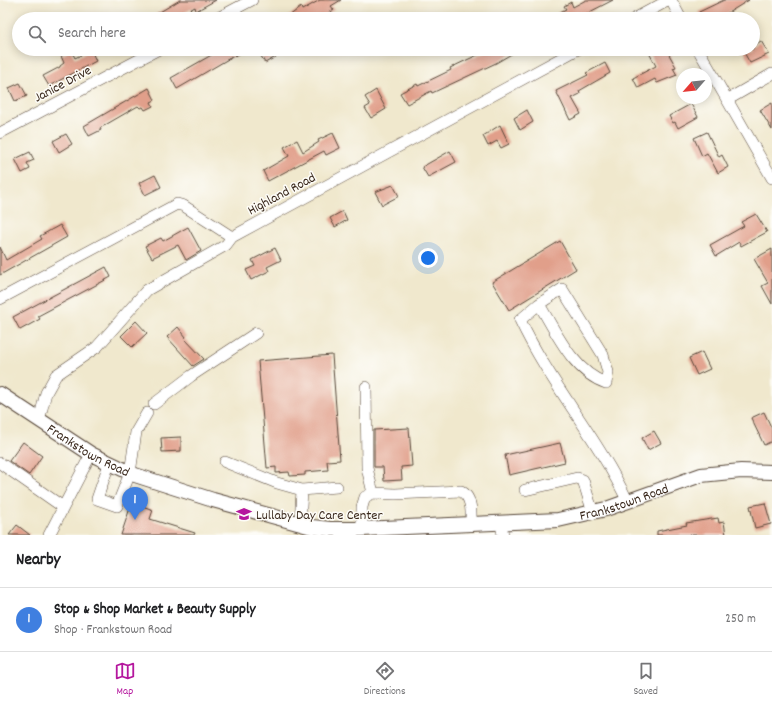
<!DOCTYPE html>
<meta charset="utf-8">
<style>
:root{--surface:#fff;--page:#f2f2f2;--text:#202124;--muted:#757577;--line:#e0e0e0;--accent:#b5179e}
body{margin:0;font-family:Dekko,sans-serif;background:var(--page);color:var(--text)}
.compass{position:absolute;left:676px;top:68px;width:36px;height:36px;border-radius:50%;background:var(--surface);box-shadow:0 2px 10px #0003;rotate:242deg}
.you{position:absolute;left:428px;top:258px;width:14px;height:14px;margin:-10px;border:3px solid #fff;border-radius:50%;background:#1a73e8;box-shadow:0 0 0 6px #1a73e833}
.badge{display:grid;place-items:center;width:26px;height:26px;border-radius:50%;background:var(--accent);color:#fff;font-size:13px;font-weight:700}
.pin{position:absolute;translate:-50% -33px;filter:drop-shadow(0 1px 2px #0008)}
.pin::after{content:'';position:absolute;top:21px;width:14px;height:12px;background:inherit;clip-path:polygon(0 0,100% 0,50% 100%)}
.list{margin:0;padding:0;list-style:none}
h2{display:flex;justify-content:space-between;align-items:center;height:52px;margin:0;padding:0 16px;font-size:17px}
h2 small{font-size:13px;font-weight:400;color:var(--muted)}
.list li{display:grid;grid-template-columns:26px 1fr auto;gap:12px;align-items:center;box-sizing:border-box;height:64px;padding:0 16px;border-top:1px solid var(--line)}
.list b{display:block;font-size:15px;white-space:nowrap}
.list p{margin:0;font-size:13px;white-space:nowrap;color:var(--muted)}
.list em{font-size:13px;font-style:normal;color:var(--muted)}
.icon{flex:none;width:22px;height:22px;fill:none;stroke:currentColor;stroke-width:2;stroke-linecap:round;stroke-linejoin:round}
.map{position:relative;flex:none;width:772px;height:535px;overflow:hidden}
.search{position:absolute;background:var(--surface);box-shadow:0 2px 10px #0003;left:12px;right:12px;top:12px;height:44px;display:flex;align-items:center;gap:10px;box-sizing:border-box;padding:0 14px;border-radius:22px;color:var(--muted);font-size:15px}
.sheet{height:116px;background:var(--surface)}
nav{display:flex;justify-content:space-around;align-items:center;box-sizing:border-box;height:56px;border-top:1px solid var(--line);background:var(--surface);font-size:11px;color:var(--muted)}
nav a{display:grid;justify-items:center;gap:2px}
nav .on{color:var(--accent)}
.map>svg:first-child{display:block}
.building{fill:#e19f8a}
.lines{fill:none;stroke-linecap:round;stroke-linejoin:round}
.minor-casing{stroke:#564638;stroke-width:12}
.major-casing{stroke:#564638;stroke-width:16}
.minor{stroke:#fff;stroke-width:11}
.major{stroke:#fff;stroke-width:14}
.labels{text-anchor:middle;stroke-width:3;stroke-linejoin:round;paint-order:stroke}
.street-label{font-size:14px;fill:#3b2a1e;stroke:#fdfcf7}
.poi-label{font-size:14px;fill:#3b2a1e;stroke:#fdfcf7;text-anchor:start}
</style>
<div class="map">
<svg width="772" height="535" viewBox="0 0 772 535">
<rect width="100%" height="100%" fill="#fdfcf7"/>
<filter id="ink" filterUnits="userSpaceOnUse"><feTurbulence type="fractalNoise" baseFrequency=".025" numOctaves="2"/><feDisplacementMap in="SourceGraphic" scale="8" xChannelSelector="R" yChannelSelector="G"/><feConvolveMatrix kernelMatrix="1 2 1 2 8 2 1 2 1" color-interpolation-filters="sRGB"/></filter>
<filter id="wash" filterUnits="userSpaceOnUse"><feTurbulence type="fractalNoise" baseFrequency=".012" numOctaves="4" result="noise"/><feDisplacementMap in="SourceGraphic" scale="16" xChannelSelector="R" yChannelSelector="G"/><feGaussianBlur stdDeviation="0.9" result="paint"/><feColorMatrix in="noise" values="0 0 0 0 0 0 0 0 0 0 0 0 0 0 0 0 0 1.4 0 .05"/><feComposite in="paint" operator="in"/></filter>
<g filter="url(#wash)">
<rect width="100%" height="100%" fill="#f0e8cd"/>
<g id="blocks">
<path class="building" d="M180,0H216L196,11L195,7L173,19H148Z
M320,0H341L331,6L334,10L318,19H285L301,7L302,10Z
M586,0H613L576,19H561L558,13L566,9L564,6L571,2L573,7Z
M724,0H749L718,19H703L699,12Z
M761,41L769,54L750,63L742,49H753V46Z
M222,49H250L230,58L177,89L171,78Z
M257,49H290L265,63Z
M490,49H520L496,63L432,93L431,91L407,104L400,93L417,84L418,86L451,70L450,68Z
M647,49H666L676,67L673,68L677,75L657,83L655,79L638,88L633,78L656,66Z
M71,50L75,58L91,50L96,61L49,86L43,76L60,67V66L64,63L61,56Z
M605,63L610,73L579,91L580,94L572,98L581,114L570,120L556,91L588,75L586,73Z
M20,83L27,96L15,101L9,88Z
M149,88L155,100L151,102L153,106L145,110L143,107L140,108L138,106L100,128L101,130L89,136L84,126Z
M376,90L386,109L371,118L365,108L370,105L365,97Z
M772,103V130L760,110Z
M691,104L698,117L678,128L675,122L673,123L669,116Z
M527,110L533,122L520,130L514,118Z
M500,125L509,144L501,148L497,141L488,146L483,136Z
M707,132L719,157L722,155L728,167L718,173L707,153L702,156L694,138Z
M333,133L340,148L326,155L324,151L268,181L263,171L289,156L284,147L297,140L303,152L319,142L318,140Z
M66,134L72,144L59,152L53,141Z
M450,151L456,162L428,177L422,167Z
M30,152L34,160L27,163L30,169L22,173L15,159Z
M155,175L161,187L145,195L139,183Z
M393,185L399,196L382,205L375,192Z
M343,211L347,220L335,227L330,218Z
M756,214L767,232L741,246L739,242L716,256L710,245L744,226L741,222Z
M60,225L67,237L0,275V247L6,260L42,239L40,236Z
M188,227L201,251L186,260L178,245L152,258L145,246L161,238L163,241Z
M560,241L576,269L509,310L492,282Z
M275,248L281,260L267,267L269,271L251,280L246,270L255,266L252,260Z
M772,249V304L762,286L768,283L754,259Z
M106,267L111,277L38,316L40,319L20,330L13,317Z
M136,321L147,333L132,347L121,336Z
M178,327L186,337L184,338L204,359L193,366L167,337Z
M702,352L710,369L697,375L689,358Z
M332,355L340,460L327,461L328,470L305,472V475L290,476L289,472L276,473V467L267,468L258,361Z
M764,412L772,429V441L764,445L751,418Z
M409,428L412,466L401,467L402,480L384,481L383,467H374V430Z
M654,431L661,443L648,450L642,438Z
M181,437V451L162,452L161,438Z
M23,442L42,456L29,475L9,461Z
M560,443L565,462L509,475L505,455Z
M132,502L153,510L150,519L195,533L194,535H121Z
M765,503L771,524L755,528L750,506Z
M718,518L719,523L724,522L726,535H657V531L687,525L686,523Z
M17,525L30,535H9Z"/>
</g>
</g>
<g filter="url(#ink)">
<use href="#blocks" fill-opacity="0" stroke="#564638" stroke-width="1"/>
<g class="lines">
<g class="minor-casing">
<path id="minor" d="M671,0L681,19
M216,19L252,0
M634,19L669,0
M698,49L772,178
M727,100L772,74
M0,133L159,49
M0,299L177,204L184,206L232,237L578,49
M539,304C556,332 573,372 606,383L608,372L603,355L562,289L539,304L520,320C550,384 598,438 628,502
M366,387L367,468L373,493
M154,404L191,376L256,333
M39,420L46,393L56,375L97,347L147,290L226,245L232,237
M225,462L277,483L302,490
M0,463L63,507
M109,464L97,499L117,506L130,473L136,432L147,413
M525,490L577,478L583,480L593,513
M300,524L302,490L337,487
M501,524L503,535
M362,529V507L365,497L373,493L395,494L461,491C473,498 471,513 471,525
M49,535L91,454"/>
</g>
<g class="major-casing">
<g id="major">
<path id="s1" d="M0,394L91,454L135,475L213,500L312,527L330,529H362L558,520L606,509L701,475L741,471L772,472"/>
</g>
</g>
<use href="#minor" class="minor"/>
<use href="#major" class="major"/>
</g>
</g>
<defs>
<g id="school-bare" transform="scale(1.2)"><path d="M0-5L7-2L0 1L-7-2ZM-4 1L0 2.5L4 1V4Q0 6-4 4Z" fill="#b5179e" stroke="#fdfcf7" stroke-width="2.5" paint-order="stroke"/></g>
</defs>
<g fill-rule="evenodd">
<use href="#school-bare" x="244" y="514"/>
</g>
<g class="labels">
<g class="street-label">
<text transform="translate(62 83) rotate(-28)" y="5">Janice Drive</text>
<text transform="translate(281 193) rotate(-28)" y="5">Highland Road</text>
<text dy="5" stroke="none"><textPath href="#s1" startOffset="105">Frankstown Road</textPath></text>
<text dy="5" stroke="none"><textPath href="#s1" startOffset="657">Frankstown Road</textPath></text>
</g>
<g class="poi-label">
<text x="256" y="519">Lullaby Day Care Center</text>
</g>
</g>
</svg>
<svg class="compass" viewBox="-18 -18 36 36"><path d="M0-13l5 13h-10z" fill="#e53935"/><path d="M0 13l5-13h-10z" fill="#757577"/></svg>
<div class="you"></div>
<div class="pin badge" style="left:135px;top:520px;background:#3f7fe0">1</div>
<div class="search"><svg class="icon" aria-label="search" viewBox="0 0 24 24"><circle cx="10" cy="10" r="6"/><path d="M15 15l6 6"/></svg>Search here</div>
</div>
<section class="sheet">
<h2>Nearby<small></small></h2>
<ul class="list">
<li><span class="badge" style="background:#3f7fe0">1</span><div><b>Stop &amp; Shop Market &amp; Beauty Supply</b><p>Shop · Frankstown Road</p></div><em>250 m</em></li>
</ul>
</section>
<nav>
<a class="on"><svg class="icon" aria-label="map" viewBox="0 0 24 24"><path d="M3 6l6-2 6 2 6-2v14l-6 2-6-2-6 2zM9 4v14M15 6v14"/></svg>Map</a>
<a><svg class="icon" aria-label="directions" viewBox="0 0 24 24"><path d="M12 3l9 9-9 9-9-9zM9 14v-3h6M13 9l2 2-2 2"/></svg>Directions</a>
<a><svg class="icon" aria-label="saved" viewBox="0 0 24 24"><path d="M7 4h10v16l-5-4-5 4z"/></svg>Saved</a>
</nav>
